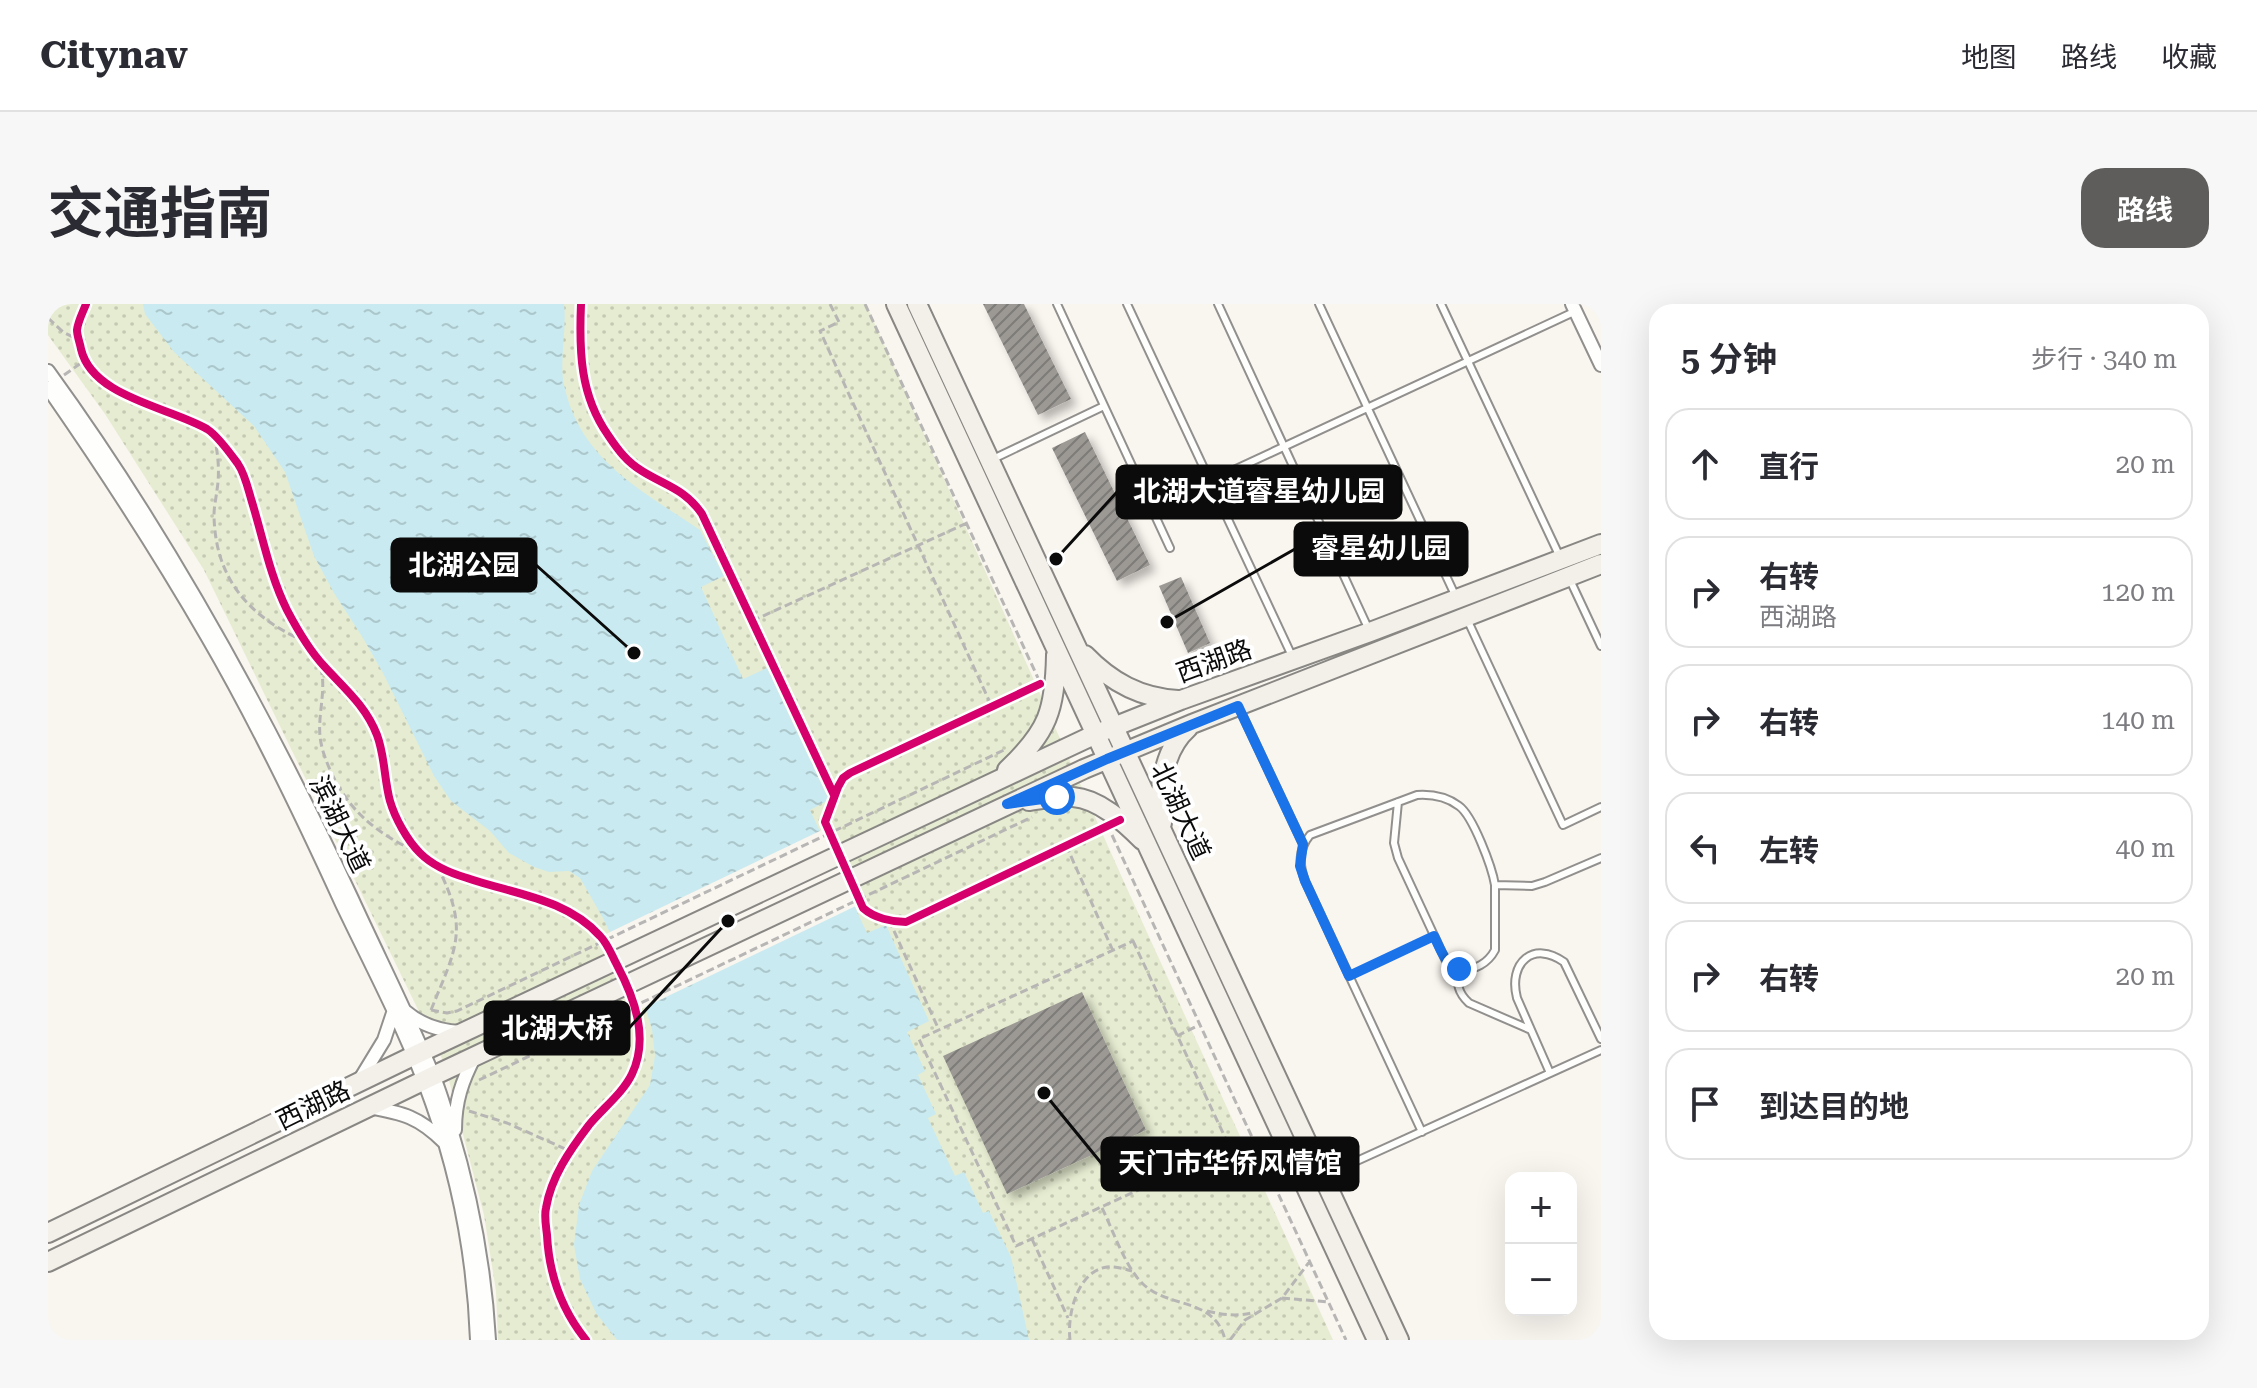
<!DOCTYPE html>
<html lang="zh">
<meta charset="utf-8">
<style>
:root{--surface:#fff;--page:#f7f7f7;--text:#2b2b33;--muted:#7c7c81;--line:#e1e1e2;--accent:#5e5d5b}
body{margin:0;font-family:"Roboto Serif","Noto Sans SC",serif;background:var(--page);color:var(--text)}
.controls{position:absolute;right:24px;bottom:24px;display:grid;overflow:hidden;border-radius:16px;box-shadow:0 8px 32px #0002}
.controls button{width:72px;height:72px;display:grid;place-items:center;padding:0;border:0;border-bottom:2px solid var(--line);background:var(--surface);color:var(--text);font:40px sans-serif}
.stop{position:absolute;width:24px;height:24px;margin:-18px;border:6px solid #1a73e8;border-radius:50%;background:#fff}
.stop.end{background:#1a73e8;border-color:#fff;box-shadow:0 2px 8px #0008}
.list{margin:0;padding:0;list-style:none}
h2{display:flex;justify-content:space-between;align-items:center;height:104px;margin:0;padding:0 32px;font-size:34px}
h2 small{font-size:26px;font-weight:400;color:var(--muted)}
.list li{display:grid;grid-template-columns:52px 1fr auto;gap:24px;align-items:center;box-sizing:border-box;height:112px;margin:0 16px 16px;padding:0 16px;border:2px solid var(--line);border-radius:24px}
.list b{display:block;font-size:30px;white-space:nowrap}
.list p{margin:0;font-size:26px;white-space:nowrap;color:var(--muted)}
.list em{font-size:26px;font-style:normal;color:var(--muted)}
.icon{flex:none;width:44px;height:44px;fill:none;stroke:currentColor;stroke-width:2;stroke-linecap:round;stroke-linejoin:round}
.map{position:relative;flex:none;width:1553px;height:1036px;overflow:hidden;border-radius:24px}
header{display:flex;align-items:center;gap:48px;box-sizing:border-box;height:112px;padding:0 40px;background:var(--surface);border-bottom:2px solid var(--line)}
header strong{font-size:38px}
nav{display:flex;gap:44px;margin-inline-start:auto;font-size:28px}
.intro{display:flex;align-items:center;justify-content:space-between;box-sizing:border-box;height:192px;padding:0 48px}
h1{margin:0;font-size:56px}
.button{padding:20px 36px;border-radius:24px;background:var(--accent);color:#fff;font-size:28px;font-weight:700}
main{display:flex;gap:48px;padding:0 48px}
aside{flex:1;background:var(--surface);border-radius:24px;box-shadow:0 8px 32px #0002}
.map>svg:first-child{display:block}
.park{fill:url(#park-dots)}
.water{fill:url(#water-ripples)}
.pier{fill:#f9f5ef}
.building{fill:url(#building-hatch);filter:url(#shadow)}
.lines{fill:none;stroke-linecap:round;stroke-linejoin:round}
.lane-casing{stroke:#92908e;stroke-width:10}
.street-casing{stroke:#92908e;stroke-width:16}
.secondary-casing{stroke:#898784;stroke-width:22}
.path{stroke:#b7b6b5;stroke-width:3;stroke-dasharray:8 4;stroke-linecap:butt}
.lane{stroke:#fefefd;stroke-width:6}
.street{stroke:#fefefd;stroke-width:12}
.secondary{stroke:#f3f0e9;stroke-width:18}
.cycleway-casing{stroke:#fff;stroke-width:13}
.cycleway{stroke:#d6006c;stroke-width:8}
.route{stroke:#1a73e8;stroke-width:10}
.labels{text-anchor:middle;stroke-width:8;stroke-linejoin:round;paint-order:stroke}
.street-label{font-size:26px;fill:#0b0b0b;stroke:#fff}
.leader{fill:none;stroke:#0b0b0b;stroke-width:3}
.callout-dot{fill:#0b0b0b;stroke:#fff;stroke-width:3}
.callout{fill:#0b0b0b;stroke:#0b0b0b;stroke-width:3}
.callout-label{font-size:28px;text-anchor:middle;font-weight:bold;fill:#fff}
</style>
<header>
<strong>Citynav</strong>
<nav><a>地图</a><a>路线</a><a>收藏</a></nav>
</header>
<div class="intro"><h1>交通指南</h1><a class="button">路线</a></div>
<main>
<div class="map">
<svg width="1553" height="1036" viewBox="0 0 1553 1036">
<defs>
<pattern id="park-dots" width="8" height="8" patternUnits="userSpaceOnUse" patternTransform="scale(2)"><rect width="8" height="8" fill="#e6ecd1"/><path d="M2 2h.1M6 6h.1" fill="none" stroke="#c4c9b2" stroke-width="1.8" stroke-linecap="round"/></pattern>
<pattern id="water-ripples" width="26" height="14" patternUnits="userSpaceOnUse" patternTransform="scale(2)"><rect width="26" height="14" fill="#c9eaf0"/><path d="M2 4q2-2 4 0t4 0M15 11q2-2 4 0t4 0" fill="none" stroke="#abc7cc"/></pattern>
<pattern id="building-hatch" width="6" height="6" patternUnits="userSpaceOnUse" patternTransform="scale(2)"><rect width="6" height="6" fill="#9c9995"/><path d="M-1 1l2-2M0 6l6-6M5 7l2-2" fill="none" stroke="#7d7b78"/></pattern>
<filter id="shadow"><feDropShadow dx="6" dy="6" stdDeviation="4" flood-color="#0004"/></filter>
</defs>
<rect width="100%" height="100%" fill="#f9f5ef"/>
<path class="park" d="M0,0H818L1076,578L1285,1036H450L448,987L436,911L397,761L156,266L57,110L0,31Z"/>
<path class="water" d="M95,0H516C519,25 511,58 516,81C532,156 593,186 652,226L676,272L653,283L695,375L719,364L781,496L762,506L819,629L838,621L881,717L859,728L877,767L870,771L888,810L880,814L907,872L916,868L935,909L941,907L963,953L981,1036H569L548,1009L532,975L526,941L531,901L544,867L602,781L607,752L604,725L598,706L555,614L532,574L521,567L501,568L486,563L461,549L442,527L403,497L386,472L335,369L315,334L286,289L266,252L237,168L206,122L126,48L97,10Z"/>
<path class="pier" d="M776,525L810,601L593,705L558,630Z"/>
<path class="building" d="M935,0H976L1023,95L990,111Z
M1037,128L1102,261L1069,277L1004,144Z
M1133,273L1162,339L1140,349L1111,282Z
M1034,688L1098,826L959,890L895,752Z"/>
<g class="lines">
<g class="lane-casing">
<path id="lane" d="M1009,0L1122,244
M1079,0L1244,352
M1170,0L1321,326
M1271,0L1407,291
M1393,0L1511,251
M945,155L1056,102
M1162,177L1528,7
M1522,276L1553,342
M1419,315L1515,521L1553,503
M1192,406L1255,540
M1350,498L1346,539L1350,554L1397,655L1402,662L1411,665
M1447,581V646C1440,659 1427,667 1411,665C1408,679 1410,689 1421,699L1483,726
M1502,769L1469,694C1460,659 1485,636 1516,658L1553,735
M1374,828L1257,577C1251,560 1250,546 1262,531L1369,491C1384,490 1399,493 1411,502C1425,512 1444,563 1447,581L1484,582L1497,578L1553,554
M1278,871L1553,746"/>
</g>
<g class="street-casing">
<path id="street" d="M1524,0L1553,61
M0,67C120,232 218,411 304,595C331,654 360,711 385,771C392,787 397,805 402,822C423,891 437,964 441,1036
M0,84C57,166 111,249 160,334C210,420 253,510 294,600C325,665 360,730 384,799C411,875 426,955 429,1036
M357,707C373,721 391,727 413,728
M311,777L336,736L345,709
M321,803C355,809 371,813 396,838
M407,826C407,797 414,777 427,752"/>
</g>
<g class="secondary-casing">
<path id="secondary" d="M848,0L1329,1036
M869,0L1351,1036
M1037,351C1063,378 1092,394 1130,396
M959,466C1000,427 1007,407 1008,351
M981,497C996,495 1011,492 1025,493C1051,495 1076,518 1094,536
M1114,519C1110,487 1115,446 1140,424
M0,929L365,752L1048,430L1133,396L1322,328L1553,240
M0,958L385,772L1036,465L1144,420L1553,260"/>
</g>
<path class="path" d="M782,0L791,18L772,27L944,403
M817,0L990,374
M0,14L15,28L31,36
M16,71L36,57
M166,131C170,150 172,167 169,186C168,194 166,203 166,211C167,275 201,313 258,338
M704,317L919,219
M268,352C270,358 273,364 274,370C277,390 270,412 272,432C273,444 278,457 283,468C301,508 332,532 372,549
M1064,531L1298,1036
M1018,541L1065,647
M841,616L891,726
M1085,637L1182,844L968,942L871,735Z
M1308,668L1377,636
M383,706L399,709L409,707L956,446
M383,706C408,644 422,626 389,562
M1129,732L1151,721
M431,776L984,513
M421,807L459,819L522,847
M1054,904C1065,926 1077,963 1095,980C1121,1005 1167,993 1177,1036
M984,935L1020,1014
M1234,994L1281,998
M1159,1007C1177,1011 1189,1013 1207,1008
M1022,1036C1019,1011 1029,967 1059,963C1067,962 1076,965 1084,967
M1182,1036L1197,1016L1234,994L1262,957"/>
<use href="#lane" class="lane"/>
<use href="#street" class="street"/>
<use href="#secondary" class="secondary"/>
<g class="cycleway-casing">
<path id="cycleway" d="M38,0C35,8 30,17 29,26C29,32 32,39 33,45C44,93 121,103 159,125C170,132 182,149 190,160C197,170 200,185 204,198C215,234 222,272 239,306C249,325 261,346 276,362C296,384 318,402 329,431C337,452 336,475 342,497C347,514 359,536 372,549C385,562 402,569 419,574C465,590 518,594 552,632C560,640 564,652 569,661C587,695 601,734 584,770C575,789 554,805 541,821C522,846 503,873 498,904C496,912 498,922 499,931C501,970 513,1005 538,1036
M533,0C531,47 532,91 560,131C570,146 579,158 594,167C618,182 637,185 654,210L786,491
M992,380L802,469L795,474L790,483L777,518L815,604C826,614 844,618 858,618L1072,516"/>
</g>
<use href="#cycleway" class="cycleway"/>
</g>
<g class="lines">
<path class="route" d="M1009,493L959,500L1059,455L1190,402L1255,540L1252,562L1257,577L1301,672L1386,632C1393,646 1396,659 1411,665"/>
</g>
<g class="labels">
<g class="street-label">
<text transform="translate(1166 357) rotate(-20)" y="9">西湖路</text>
<text transform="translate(1133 507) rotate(65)" y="9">北湖大道</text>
<text transform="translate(292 520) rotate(64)" y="9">滨湖大道</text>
<text transform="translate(265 801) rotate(-26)" y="9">西湖路</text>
</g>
</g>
<path class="leader" d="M1008 255L1069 188M1119 318L1247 245M586 349L488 261M680 617L581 724M996 789L1054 860"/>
<g class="callout-dot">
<circle cx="1008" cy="255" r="8"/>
<circle cx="1119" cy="318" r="8"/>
<circle cx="586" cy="349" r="8"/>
<circle cx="680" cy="617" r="8"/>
<circle cx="996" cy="789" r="8"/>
</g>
<g class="callout">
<rect x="1069" y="162" width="284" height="52" rx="8"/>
<rect x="1247" y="219" width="172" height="52" rx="8"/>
<rect x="344" y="235" width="144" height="52" rx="8"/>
<rect x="437" y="698" width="144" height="52" rx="8"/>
<rect x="1054" y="834" width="256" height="52" rx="8"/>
</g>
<g class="callout-label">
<text x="1211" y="197">北湖大道睿星幼儿园</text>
<text x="1333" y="254">睿星幼儿园</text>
<text x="416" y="271">北湖公园</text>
<text x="509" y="734">北湖大桥</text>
<text x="1182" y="869">天门市华侨风情馆</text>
</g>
</svg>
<div class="controls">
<button>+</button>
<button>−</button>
</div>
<div class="stop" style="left:1009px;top:493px"></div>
<div class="stop end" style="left:1411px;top:665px"></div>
</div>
<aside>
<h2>5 分钟<small>步行 · 340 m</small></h2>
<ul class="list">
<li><svg class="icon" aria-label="ahead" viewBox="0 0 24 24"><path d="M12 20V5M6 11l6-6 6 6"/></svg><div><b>直行</b></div><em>20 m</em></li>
<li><svg class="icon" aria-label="right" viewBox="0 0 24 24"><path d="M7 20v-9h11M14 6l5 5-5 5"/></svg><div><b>右转</b><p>西湖路</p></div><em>120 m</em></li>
<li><svg class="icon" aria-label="right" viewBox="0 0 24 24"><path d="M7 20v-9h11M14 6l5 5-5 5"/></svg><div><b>右转</b></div><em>140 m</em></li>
<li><svg class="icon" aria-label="left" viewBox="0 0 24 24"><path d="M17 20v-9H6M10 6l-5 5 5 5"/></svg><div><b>左转</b></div><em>40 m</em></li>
<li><svg class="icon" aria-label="right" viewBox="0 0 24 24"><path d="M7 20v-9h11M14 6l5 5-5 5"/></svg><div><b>右转</b></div><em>20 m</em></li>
<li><svg class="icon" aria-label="arrive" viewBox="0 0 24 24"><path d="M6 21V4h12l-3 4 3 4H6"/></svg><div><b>到达目的地</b></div></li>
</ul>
</aside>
</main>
